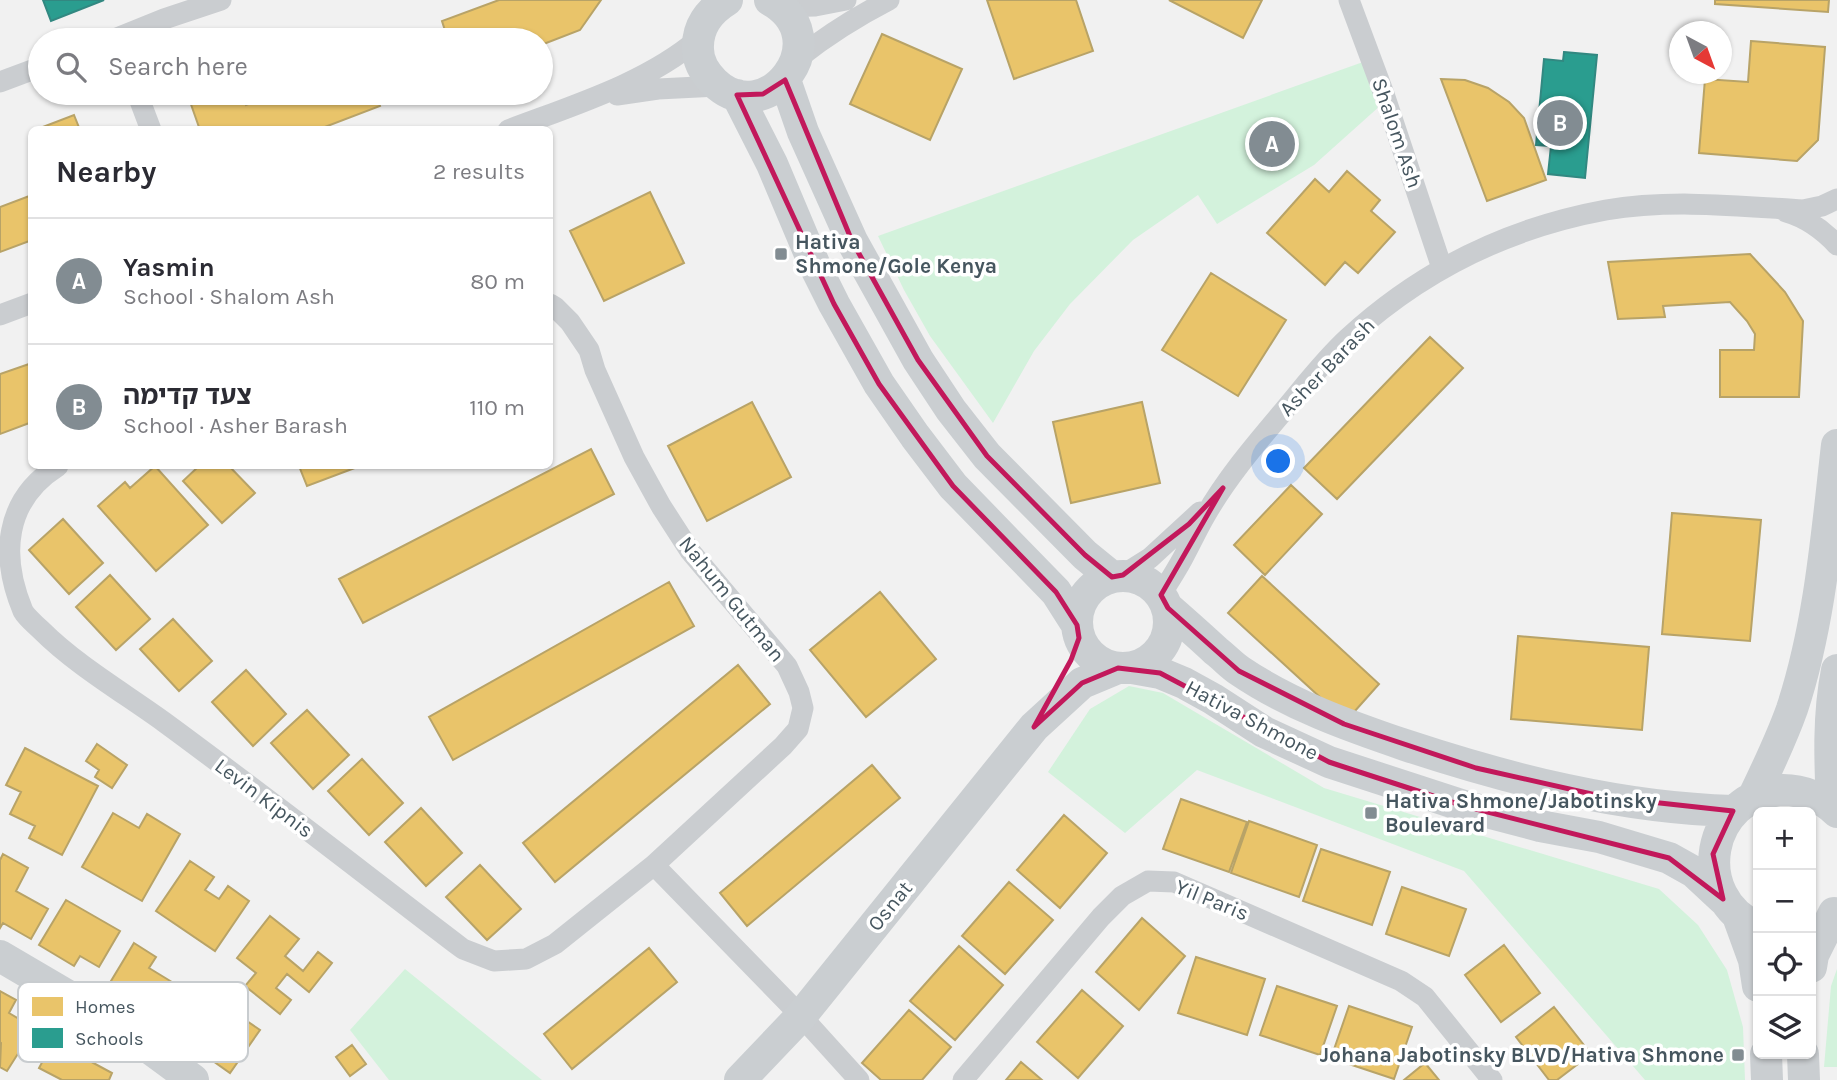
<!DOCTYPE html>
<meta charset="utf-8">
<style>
body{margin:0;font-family:Karla,"Noto Sans Hebrew",sans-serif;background:#f2f2f3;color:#2b2b33}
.controls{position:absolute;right:21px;bottom:21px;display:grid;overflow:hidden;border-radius:10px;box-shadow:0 2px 5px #0004}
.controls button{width:63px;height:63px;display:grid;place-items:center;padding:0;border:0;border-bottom:2px solid #e1e1e2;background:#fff;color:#2b2b33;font:35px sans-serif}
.compass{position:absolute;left:1669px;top:21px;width:63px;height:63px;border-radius:50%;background:#fff;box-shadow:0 2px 5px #0004;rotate:139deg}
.you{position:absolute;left:1279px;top:462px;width:24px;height:24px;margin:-18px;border:5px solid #fff;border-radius:50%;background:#1a73e8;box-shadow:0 0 0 10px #1a73e833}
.badge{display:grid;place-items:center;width:46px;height:46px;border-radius:50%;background:#828c92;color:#fff;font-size:23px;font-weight:700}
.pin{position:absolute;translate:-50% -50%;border:4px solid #fff;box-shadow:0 2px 7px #0006}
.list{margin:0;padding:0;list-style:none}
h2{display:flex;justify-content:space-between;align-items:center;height:91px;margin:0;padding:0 28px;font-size:30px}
h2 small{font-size:23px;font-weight:400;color:#7c7c81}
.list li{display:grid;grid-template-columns:46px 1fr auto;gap:21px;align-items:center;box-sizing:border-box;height:126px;padding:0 28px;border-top:2px solid #e1e1e2}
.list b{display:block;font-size:26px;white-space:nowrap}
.list p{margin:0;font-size:23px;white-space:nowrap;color:#7c7c81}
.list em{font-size:23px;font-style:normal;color:#7c7c81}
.icon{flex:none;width:38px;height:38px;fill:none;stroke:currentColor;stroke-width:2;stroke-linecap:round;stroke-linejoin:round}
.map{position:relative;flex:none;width:1837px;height:1080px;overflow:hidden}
.search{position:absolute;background:#fff;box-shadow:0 2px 5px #0004;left:28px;top:28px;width:525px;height:77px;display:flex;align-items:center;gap:18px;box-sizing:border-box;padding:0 24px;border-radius:38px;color:#7c7c81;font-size:26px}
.panel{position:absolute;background:#fff;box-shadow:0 2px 5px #0004;left:28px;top:126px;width:525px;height:343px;border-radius:10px}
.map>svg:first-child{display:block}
.green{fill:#d3f2dc}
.homes{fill:#e9c46a;stroke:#b8a367;stroke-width:2}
.schools{fill:#2a9d8f;stroke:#328881;stroke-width:2}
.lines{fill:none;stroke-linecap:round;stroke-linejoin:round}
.street{stroke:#cacdd0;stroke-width:21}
.secondary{stroke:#caced1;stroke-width:32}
.marked{fill:none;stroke:#c2185b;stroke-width:5;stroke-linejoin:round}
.poi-dot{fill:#828c92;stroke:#fff;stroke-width:2.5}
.labels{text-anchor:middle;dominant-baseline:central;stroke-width:7;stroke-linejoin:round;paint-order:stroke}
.street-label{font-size:21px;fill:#46565f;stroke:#fff}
.poi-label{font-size:21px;font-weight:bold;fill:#46565f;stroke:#fff;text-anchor:start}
.key{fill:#fff;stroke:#c8cccf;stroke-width:2}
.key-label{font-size:19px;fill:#46565f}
</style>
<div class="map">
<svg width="1837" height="1080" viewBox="0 0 1837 1080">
<rect width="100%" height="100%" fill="#f1f1f1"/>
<!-- green -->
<path class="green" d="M 1363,62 L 1381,105 L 1314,165 L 1217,224 L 1198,195 L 1133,240 L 1070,304 L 1034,351 L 993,423 L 930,336 L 904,290 L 878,236 Z
M 1129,686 L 1163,693 L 1324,788 L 1659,889 L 1698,925 L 1727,970 L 1743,1027 L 1745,1080 L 1645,1080 L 1464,871 L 1197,770 L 1125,833 L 1048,772 L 1090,709 Z
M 405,969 L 542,1080 L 389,1080 L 350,1030 Z
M 1837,969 L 1837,1067 L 1824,1067 L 1831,986 Z"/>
<!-- homes -->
<path class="homes" d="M 499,0 L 601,0 L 580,30 L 541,45 L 541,40 L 448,40 L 442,21 Z
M 987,0 L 1076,0 L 1093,51 L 1014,79 Z
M 1169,0 L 1262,0 L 1243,38 Z
M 1715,0 L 1829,0 L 1828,12 L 1715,4 Z
M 882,34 L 962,69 L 930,140 L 850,104 Z
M 1751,41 L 1825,47 L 1818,140 L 1797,161 L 1699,153 L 1705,79 L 1748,82 Z
M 1441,79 L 1465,80 L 1488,88 L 1509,102 L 1524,118 L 1546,180 L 1487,201 Z
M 187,93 L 242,93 L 246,105 L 278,93 L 375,93 L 380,106 L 317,130 L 200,130 Z
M 74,115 L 80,130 L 35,130 Z
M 1347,171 L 1380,200 L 1371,211 L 1395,232 L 1358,273 L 1345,262 L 1325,285 L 1267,233 L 1315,179 L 1329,192 Z
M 650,192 L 684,263 L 604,301 L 570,231 Z
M 32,195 L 32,240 L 0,252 L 0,207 Z
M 1750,254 L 1785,292 L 1803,321 L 1799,397 L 1720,397 L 1720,350 L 1754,350 L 1755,334 L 1747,321 L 1730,302 L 1663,306 L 1665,317 L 1618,319 L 1608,262 Z
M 1211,273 L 1286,320 L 1238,396 L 1162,350 Z
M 1430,337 L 1463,368 L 1337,499 L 1304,468 Z
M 32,363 L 32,422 L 0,434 L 0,374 Z
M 752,402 L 791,477 L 707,521 L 668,446 Z
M 1142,402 L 1160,483 L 1071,503 L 1053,422 Z
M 591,449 L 614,494 L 363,623 L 339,579 Z
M 155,466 L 208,525 L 156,571 L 98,506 L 125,482 L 130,488 Z
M 199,466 L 229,466 L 255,493 L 222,523 L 183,481 Z
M 299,466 L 360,466 L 307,486 Z
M 1291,485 L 1322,514 L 1265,575 L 1234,545 Z
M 1672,513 L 1761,520 L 1750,641 L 1662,634 Z
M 63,519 L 103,563 L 69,594 L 29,550 Z
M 110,575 L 150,619 L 116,650 L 76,607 Z
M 1262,576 L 1379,684 L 1346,721 L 1228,613 Z
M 669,582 L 694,626 L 453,760 L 429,717 Z
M 880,592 L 936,659 L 866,717 L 810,650 Z
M 173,619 L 212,661 L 179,691 L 140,649 Z
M 1518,636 L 1649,647 L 1642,730 L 1511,719 Z
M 738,665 L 770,704 L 555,882 L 523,843 Z
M 246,670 L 286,714 L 253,746 L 212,702 Z
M 307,710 L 349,755 L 313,789 L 271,743 Z
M 97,744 L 127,765 L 112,788 L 95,777 L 99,770 L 86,761 Z
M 25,748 L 98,786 L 62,855 L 29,838 L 35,826 L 10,814 L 21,792 L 6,785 Z
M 362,759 L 403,803 L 369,835 L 328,791 Z
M 872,765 L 900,798 L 747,926 L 720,893 Z
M 1181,799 L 1247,822 L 1229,872 L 1163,849 Z
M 421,808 L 462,853 L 426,886 L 385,842 Z
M 113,813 L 139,828 L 147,814 L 180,834 L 142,901 L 82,867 Z
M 1064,815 L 1107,853 L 1060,908 L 1017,870 Z
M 1249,821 L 1317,845 L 1299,897 L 1231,873 Z
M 1321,849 L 1390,872 L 1372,925 L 1303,901 Z
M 3,854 L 28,868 L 16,891 L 48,909 L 31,939 L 3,923 L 0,928 L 0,860 Z
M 190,861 L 214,877 L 205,890 L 219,899 L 228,886 L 249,901 L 215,951 L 156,911 Z
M 480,865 L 521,909 L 487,940 L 446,897 Z
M 1009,882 L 1053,920 L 1005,974 L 962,936 Z
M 1402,887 L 1466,909 L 1449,956 L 1386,934 Z
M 66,900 L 120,931 L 99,967 L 80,956 L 74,966 L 39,945 Z
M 270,916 L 299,939 L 285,956 L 303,971 L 318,952 L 332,963 L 309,992 L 287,974 L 276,988 L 291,1000 L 280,1014 L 245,986 L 256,973 L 237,958 Z
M 1142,918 L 1185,956 L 1139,1010 L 1096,972 Z
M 134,943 L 156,957 L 149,968 L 185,990 L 166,1022 L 108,986 Z
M 1504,945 L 1540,993 L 1501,1022 L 1465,975 Z
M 959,946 L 1003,985 L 955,1040 L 910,1001 Z
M 649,948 L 677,982 L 572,1069 L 544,1034 Z
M 1196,957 L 1265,979 L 1247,1035 L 1178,1013 Z
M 1277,986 L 1337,1006 L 1320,1055 L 1260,1035 Z
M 204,988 L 229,1006 L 217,1022 L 231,1032 L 241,1017 L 260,1030 L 230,1073 L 172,1032 Z
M 1082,990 L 1123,1026 L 1078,1078 L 1037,1042 Z
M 0,991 L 16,1000 L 9,1013 L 46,1035 L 32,1059 L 19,1052 L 7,1071 L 0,1067 L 1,1043 L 0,1042 Z
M 1349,1006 L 1412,1027 L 1394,1079 L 1331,1058 Z
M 1554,1007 L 1591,1054 L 1557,1080 L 1549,1080 L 1516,1037 Z
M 909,1010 L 951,1047 L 922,1080 L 881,1080 L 862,1063 Z
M 60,1029 L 93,1047 L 86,1059 L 112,1073 L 109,1080 L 62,1080 L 39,1068 Z
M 352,1045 L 366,1064 L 350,1076 L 336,1057 Z
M 1021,1062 L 1042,1080 L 1006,1080 Z
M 1425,1063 L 1439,1080 L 1404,1080 Z"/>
<!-- schools -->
<path class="schools" d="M 43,0 L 104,0 L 51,21 Z
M 1564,52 L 1597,55 L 1585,178 L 1548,174 L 1551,146 L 1536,145 L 1544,59 L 1563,61 Z"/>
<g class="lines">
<!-- street -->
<path class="street" d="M 1349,0 L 1384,94 L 1442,268
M 780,7 L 815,6 L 846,0
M 112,40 L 164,19 L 221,0
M 797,59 C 826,36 856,17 889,0
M 0,82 L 40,67
M 137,93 L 151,130
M 617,95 L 658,89 L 718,86
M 508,130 C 571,106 647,83 698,39
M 1786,212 C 1807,218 1822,229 1837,245
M 0,315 L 32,303
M 58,466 C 4,500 0,556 23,611 C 27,618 35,624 41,630 C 76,665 124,693 164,722 C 265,796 363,873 463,949 L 494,961 L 526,959 L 555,944 L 654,865 L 783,746 L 798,729 L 803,708 L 799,692 L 787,666 L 690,551 L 661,506 L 634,457 L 595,370 L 589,350 L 570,322 L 555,307 L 550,304
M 1123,575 L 1150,558 L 1200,512
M 1161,595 C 1169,581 1178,568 1185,554 C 1192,541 1198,528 1205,516 C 1226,479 1254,446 1281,414 C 1303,388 1323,361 1348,338 C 1422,270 1508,228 1606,210 C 1670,199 1738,206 1803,210 L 1822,206 L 1837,199
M 654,865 L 801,1016 L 859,1080
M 963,1080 L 1101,917 L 1122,896 L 1148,881 L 1174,882 L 1401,981 L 1425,997 L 1492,1080"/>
<!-- secondary -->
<path class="secondary" d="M 727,0 C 709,11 697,27 698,49 C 698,62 705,73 714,82 C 766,133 840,39 770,0
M 785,80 L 803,132 L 852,241 L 918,360 L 951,410 L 987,456 L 1085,555 L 1112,577
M 737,95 L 772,164 L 815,266 L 834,304 L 879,384 L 915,436 L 953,486 L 1056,592 L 1077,625
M1077 622a46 46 0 1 1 92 0a46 46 0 1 1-92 0Z
M 1168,608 C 1184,622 1200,636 1216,651 C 1224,657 1231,665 1240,671 C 1290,705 1349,726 1405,745 C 1511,780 1621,808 1733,811
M 1132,668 L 1160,673 L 1184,683 L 1213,699 L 1264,732 L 1329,762 L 1464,806 L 1540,826 L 1599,837 L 1669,858 L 1694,872 L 1723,899
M 1753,798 C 1767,769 1781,740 1792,709 C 1820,624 1827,533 1837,445
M 1832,807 C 1830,761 1828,716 1837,670
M 1738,916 L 1754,960 L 1758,986
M 1758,928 C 1688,897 1706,794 1783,790 C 1803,790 1823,798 1837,812
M 0,956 L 121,1027 L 193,1080
M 1811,967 L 1813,955 L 1834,913
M 1766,1054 L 1767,1080
M 1803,1054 L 1804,1080
M 740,1080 L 801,1016 L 1034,727 L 1082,683 L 1118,668"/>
</g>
<!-- marked area -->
<path class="marked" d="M 785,80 L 852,241 L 918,360 L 987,456 L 1085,555 L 1112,577 L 1123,575 L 1189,524 L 1223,488 L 1161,595 L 1168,608 L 1239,671 L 1344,724 L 1476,768 L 1605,797 L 1733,811 L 1713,854 L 1723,899 L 1669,858 L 1464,806 L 1329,762 L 1160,673 L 1118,668 L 1082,683 L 1034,727 L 1071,660 L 1079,638 L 1077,625 L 1056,592 L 953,486 L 879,384 L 834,304 L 737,95 L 763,94 Z"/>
<!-- markers -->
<g class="poi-dot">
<rect x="774" y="247" width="14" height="14" rx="3.5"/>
<rect x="1364" y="806" width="14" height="14" rx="3.5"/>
<rect x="1731" y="1048" width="14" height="14" rx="3.5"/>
</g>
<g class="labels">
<!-- street labels -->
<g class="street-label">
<text transform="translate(1397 133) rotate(71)">Shalom Ash</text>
<text transform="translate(1327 367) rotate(-46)">Asher Barash</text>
<text transform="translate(732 599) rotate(51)">Nahum Gutman</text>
<text transform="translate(1252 720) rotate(28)">Hativa Shmone</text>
<text transform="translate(264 798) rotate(37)">Levin Kipnis</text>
<text transform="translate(1212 900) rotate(22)">Yil Paris</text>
<text transform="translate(890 906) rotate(-51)">Osnat</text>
</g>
<!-- poi labels -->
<g class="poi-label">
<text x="795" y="242">Hativa<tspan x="795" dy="24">Shmone/Gole Kenya</tspan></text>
<text x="1385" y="801">Hativa Shmone/Jabotinsky<tspan x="1385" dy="24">Boulevard</tspan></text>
<text x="1724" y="1055" text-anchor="end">Johana Jabotinsky BLVD/Hativa Shmone</text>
</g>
</g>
<!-- legend -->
<rect x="18" y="982" width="230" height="80" rx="10" class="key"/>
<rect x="32" y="997" width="31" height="19" fill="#e9c46a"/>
<rect x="32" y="1028" width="31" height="20" fill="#2a9d8f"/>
<g class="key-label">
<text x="75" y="1013">Homes</text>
<text x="75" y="1045">Schools</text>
</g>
</svg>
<div class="controls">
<button>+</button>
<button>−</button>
<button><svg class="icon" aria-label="locate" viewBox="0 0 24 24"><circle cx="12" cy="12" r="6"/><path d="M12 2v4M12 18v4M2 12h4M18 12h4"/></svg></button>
<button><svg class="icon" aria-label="layers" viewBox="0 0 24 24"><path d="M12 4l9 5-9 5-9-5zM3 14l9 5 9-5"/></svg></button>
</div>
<svg class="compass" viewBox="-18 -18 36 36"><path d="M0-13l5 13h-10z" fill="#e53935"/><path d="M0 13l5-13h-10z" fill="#7c7c81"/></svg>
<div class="you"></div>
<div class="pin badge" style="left:1272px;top:144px">A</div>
<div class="pin badge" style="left:1560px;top:123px">B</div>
<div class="search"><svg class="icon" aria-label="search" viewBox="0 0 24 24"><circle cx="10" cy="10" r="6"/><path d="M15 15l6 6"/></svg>Search here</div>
<section class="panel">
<h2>Nearby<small>2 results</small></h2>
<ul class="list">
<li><span class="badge">A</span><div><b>Yasmin</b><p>School · Shalom Ash</p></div><em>80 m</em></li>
<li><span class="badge">B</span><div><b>צעד קדימה</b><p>School · Asher Barash</p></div><em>110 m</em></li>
</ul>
</section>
</div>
